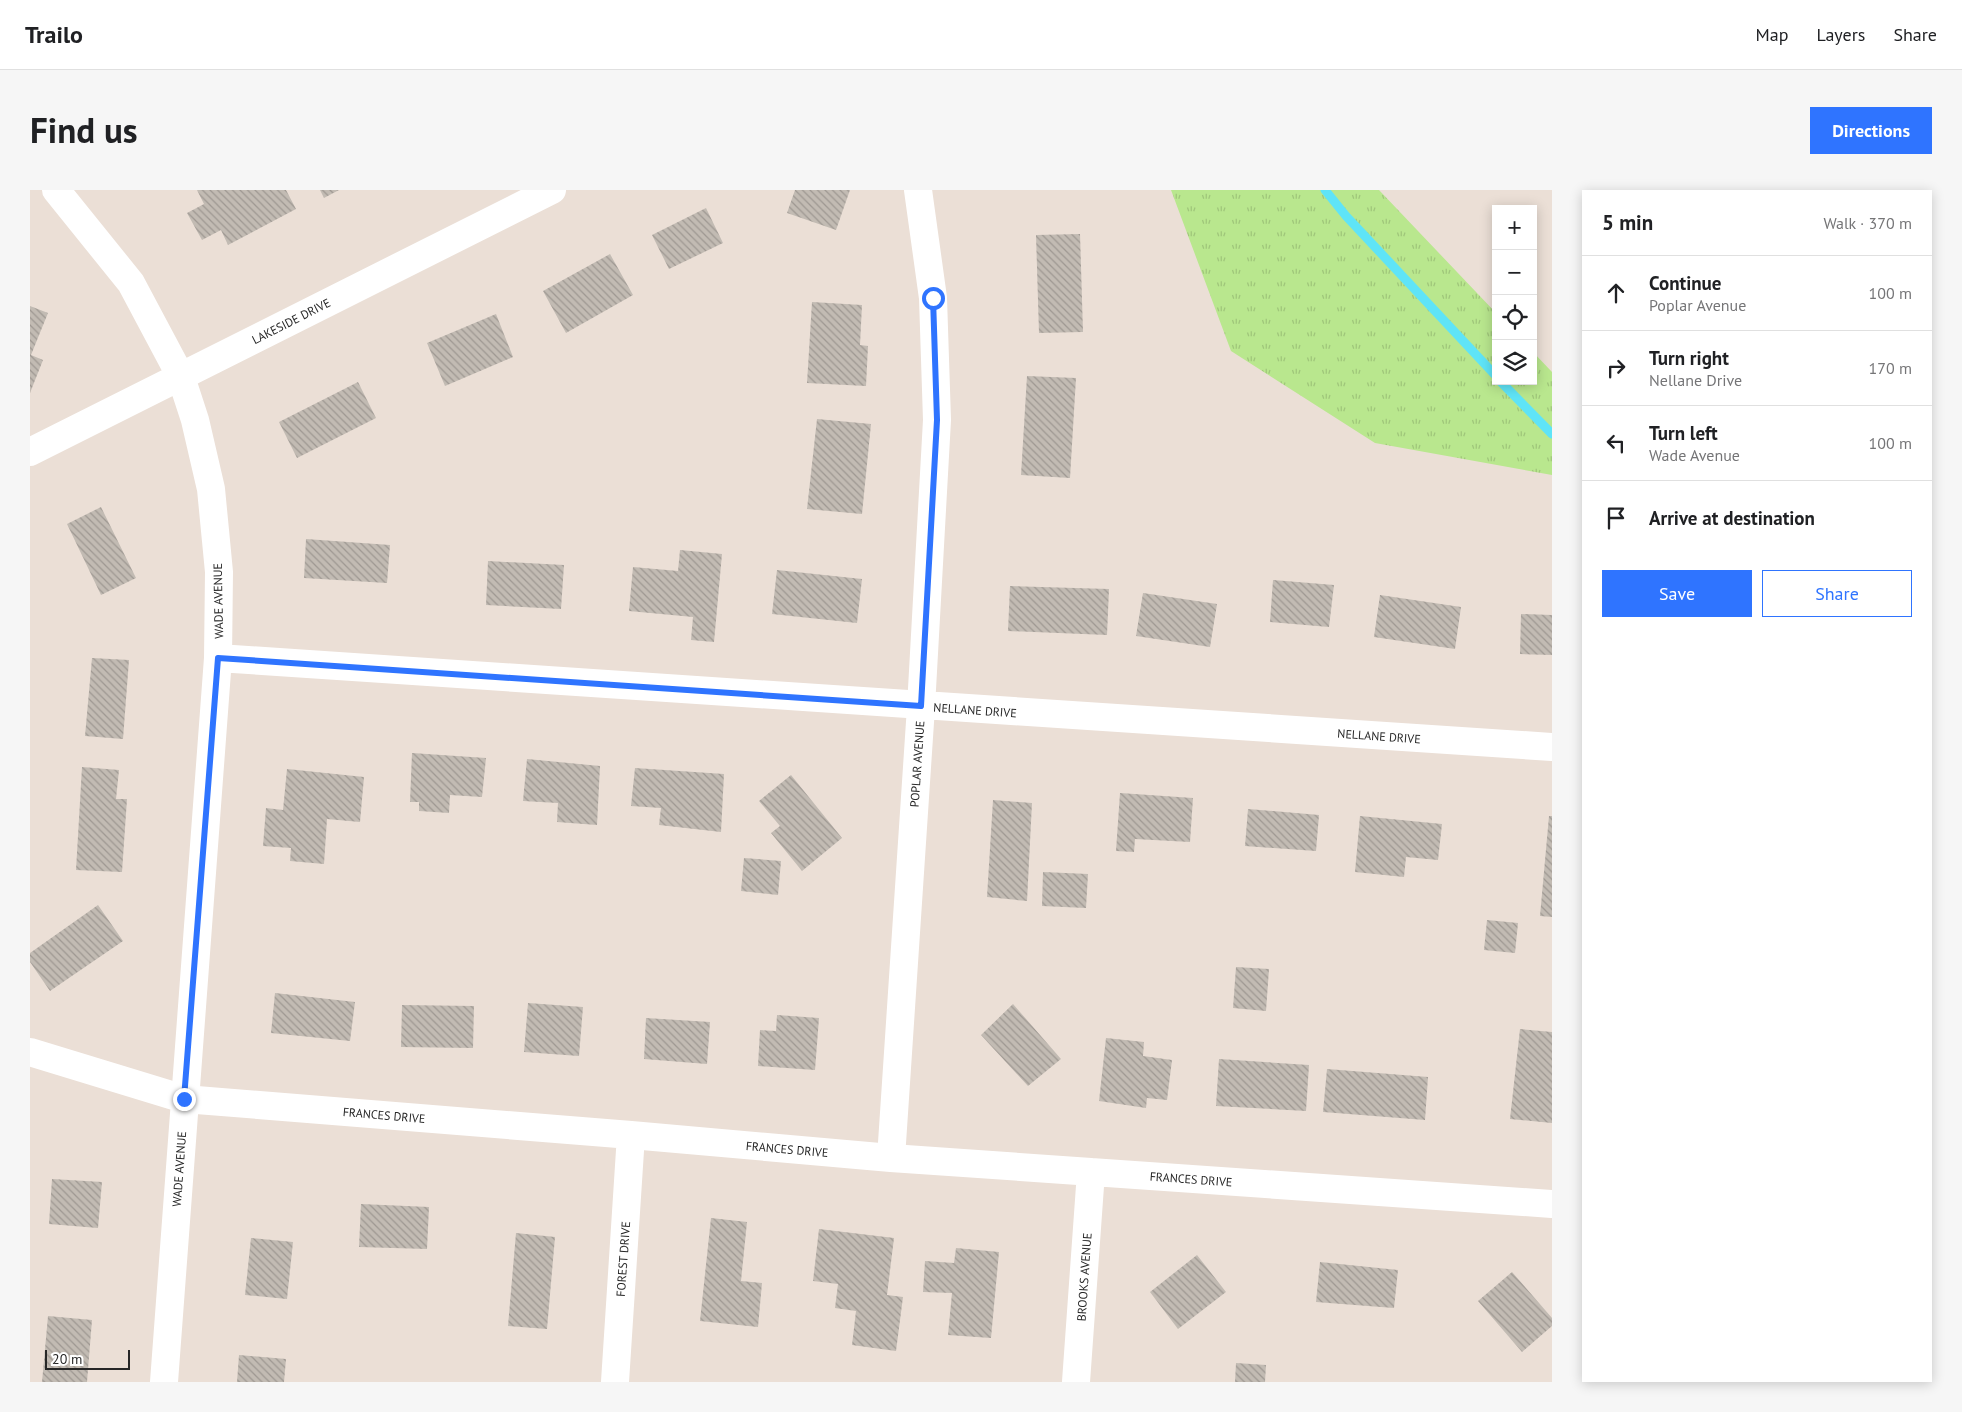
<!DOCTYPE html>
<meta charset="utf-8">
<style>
body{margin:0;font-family:"PT Sans",sans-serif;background:#f6f6f6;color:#202124}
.controls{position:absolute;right:15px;top:15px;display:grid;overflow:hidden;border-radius:0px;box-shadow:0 2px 12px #0003}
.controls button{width:45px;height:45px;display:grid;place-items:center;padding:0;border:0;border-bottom:1px solid #e0e0e0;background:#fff;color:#202124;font:25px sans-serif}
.scale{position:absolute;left:15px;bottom:12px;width:85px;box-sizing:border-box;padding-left:5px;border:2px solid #272727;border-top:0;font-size:14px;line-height:18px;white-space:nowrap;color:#272727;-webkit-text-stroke:4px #fff;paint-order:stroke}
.stop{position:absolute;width:15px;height:15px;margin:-11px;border:4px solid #2f74ff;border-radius:50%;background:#fff}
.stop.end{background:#2f74ff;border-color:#fff;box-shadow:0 1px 5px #0008}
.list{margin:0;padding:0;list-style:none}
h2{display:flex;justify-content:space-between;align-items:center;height:65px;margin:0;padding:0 20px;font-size:21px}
h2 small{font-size:16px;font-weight:400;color:#757577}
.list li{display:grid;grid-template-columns:32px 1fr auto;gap:15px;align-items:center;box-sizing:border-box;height:75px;padding:0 20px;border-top:1px solid #e0e0e0}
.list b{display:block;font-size:19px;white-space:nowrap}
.list p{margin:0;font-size:16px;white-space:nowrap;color:#757577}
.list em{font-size:16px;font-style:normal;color:#757577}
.actions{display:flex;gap:10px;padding:15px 20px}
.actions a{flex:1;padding:11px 0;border:1px solid #2f74ff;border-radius:0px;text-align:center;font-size:18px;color:#2f74ff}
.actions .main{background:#2f74ff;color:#fff}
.icon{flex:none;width:28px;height:28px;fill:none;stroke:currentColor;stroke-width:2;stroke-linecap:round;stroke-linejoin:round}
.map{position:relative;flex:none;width:1522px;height:1192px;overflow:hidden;border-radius:0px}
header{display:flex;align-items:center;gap:30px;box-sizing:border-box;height:70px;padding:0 25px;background:#fff;border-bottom:1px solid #e0e0e0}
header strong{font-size:24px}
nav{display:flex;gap:28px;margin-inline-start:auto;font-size:18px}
.intro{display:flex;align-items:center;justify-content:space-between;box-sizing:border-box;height:120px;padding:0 30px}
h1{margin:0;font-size:35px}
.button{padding:12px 22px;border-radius:0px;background:#2f74ff;color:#fff;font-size:18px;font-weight:700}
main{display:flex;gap:30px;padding:0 30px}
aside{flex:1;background:#fff;border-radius:0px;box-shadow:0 2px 12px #0003}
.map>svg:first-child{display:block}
.grass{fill:url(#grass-tufts)}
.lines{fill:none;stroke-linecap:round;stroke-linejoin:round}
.stream{stroke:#5fe4f7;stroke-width:9}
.building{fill:url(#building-back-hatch)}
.minor{stroke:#fff;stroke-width:28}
.route{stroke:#2f74ff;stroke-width:6}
.labels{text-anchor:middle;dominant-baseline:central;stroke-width:4;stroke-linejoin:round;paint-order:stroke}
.street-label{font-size:12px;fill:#272727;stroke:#fff}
</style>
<header>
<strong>Trailo</strong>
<nav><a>Map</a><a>Layers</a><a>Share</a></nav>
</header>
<div class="intro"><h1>Find us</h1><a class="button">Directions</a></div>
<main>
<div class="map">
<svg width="1522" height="1192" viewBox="0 0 1522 1192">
<defs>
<pattern id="grass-tufts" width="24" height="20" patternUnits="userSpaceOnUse" patternTransform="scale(1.25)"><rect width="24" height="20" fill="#b9e78e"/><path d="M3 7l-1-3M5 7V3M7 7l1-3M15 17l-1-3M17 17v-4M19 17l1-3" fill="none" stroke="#9fc67a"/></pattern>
<pattern id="building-back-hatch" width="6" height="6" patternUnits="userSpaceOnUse" patternTransform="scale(1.25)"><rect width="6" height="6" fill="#c2bbb3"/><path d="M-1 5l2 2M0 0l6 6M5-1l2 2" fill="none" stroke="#9e9892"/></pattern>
</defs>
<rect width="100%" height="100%" fill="#ebdfd6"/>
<!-- grass -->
<path class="grass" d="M 1141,0 L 1349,0 L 1466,123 L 1466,191 L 1503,191 L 1503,162 L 1522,182 L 1522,285 L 1345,253 L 1201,161 Z"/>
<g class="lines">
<!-- stream -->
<path class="stream" d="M 1295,0 L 1316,26 L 1466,186
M 1470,191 L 1522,244"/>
</g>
<!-- building -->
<path class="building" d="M 167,0 L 256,0 L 266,19 L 198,55 L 191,40 L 172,50 L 157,23 L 174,14 Z
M 290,0 L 309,0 L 294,8 Z
M 765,0 L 820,0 L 806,40 L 757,23 Z
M 676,18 L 693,53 L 639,79 L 622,45 Z
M 1050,44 L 1053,142 L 1009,143 L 1006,45 Z
M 580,64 L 603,105 L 536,143 L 513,101 Z
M 782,112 L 832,115 L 830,155 L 838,156 L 836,196 L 777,193 Z
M 0,116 L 18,123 L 1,165 L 13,170 L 0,203 Z
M 466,124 L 483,167 L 415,196 L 397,153 Z
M 997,186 L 1046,188 L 1040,288 L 991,285 Z
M 328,192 L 346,228 L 267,268 L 249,232 Z
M 787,229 L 841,234 L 832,324 L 777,319 Z
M 71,317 L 106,388 L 71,405 L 37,334 Z
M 276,349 L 360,355 L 357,393 L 274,388 Z
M 650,360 L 692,364 L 684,452 L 661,450 L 663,427 L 599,421 L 603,377 L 648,381 Z
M 458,371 L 534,375 L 531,419 L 456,415 Z
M 747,380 L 832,389 L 827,433 L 742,424 Z
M 1243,390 L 1304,395 L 1299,437 L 1240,432 Z
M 980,396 L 1079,399 L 1077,445 L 978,441 Z
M 1113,403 L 1187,414 L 1180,457 L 1106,446 Z
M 1350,405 L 1431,417 L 1425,459 L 1344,447 Z
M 1491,424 L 1522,425 L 1522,465 L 1490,464 Z
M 62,468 L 99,470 L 93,549 L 55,546 Z
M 382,563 L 456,568 L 452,607 L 420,605 L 419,623 L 389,621 L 389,612 L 380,612 Z
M 497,569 L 570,576 L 567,635 L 527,632 L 528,613 L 493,611 Z
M 52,577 L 89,580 L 86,609 L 97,609 L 92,682 L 46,680 Z
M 605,578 L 694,584 L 691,642 L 629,635 L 631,618 L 601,616 Z
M 257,579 L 334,587 L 330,632 L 297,629 L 294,674 L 260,671 L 261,658 L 233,656 L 236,618 L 253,620 Z
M 761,585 L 812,648 L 772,681 L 741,643 L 750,636 L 729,611 Z
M 1090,603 L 1163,608 L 1160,652 L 1105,649 L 1104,662 L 1086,661 Z
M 963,610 L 1002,613 L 997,711 L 957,707 Z
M 1218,619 L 1289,625 L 1286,661 L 1215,656 Z
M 1330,626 L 1412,634 L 1408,670 L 1376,667 L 1374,687 L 1325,682 Z
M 1519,626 L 1522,626 L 1522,727 L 1510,726 Z
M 714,668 L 751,671 L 748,705 L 711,701 Z
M 1013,682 L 1058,684 L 1056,718 L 1012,716 Z
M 68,715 L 93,751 L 20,801 L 0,772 L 0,763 Z
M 1457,730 L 1488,733 L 1485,763 L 1454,760 Z
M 1206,777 L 1239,779 L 1236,821 L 1203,818 Z
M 245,803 L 325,812 L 320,851 L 241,843 Z
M 498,813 L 553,817 L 549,866 L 494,862 Z
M 983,814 L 1031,869 L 998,896 L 951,845 Z
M 372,815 L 444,816 L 443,858 L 371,857 Z
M 747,825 L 789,828 L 785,880 L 728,876 L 730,840 L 746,841 Z
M 616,828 L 680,832 L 677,874 L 614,869 Z
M 1490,839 L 1522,842 L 1522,933 L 1480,929 Z
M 1076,848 L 1114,852 L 1113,866 L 1142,870 L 1137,910 L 1117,908 L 1116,918 L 1069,911 Z
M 1189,869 L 1279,875 L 1276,921 L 1186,916 Z
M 1297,879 L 1398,887 L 1395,930 L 1293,922 Z
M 22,989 L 72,992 L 68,1038 L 19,1034 Z
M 331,1014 L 399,1017 L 397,1059 L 329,1057 Z
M 681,1028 L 717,1032 L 711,1091 L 732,1093 L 728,1137 L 670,1131 Z
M 789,1039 L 864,1048 L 857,1105 L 873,1107 L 866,1161 L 822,1155 L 826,1121 L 805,1118 L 808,1094 L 783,1091 Z
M 486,1043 L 525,1047 L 517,1139 L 478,1136 Z
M 221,1048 L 263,1052 L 257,1109 L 215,1105 Z
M 926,1058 L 969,1062 L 961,1148 L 918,1145 L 922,1103 L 893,1102 L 895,1071 L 924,1073 Z
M 1167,1065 L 1196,1102 L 1148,1139 L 1120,1102 Z
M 1290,1072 L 1368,1080 L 1364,1118 L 1286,1112 Z
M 1482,1082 L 1522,1128 L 1522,1136 L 1492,1162 L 1448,1111 Z
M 18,1126 L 62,1130 L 57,1192 L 12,1192 Z
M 209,1165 L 256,1169 L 254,1192 L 207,1192 Z
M 1206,1173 L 1236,1175 L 1235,1192 L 1205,1192 Z"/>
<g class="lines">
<!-- minor -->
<path class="minor" d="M 26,0 L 101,93 L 151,187 L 165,230 L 181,299 L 189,382 L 188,468 L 134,1192
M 0,262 L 522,0
M 188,468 L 1522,557
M 0,862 L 154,909 L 601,945 L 861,968 L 1522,1014
M 861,968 L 891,517 L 907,230 L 903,108 L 888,0
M 585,1192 L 601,945
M 1046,1192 L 1061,982"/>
</g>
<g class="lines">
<!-- route -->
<path class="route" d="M 154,909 L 188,468 L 891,516 L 907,230 L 903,108"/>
</g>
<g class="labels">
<!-- street labels -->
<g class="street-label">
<text transform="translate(261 131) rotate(-27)">LAKESIDE DRIVE</text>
<text transform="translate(188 411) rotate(-91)">WADE AVENUE</text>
<text transform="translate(945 520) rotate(4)">NELLANE DRIVE</text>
<text transform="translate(1349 546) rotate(4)">NELLANE DRIVE</text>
<text transform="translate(887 574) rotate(-86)">POPLAR AVENUE</text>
<text transform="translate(354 925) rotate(5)">FRANCES DRIVE</text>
<text transform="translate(757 959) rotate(5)">FRANCES DRIVE</text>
<text transform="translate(149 979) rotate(-86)">WADE AVENUE</text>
<text transform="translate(1161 989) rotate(4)">FRANCES DRIVE</text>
<text transform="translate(593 1069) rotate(-86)">FOREST DRIVE</text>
<text transform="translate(1054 1087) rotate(-86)">BROOKS AVENUE</text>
</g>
</g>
</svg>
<div class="controls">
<button>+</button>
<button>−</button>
<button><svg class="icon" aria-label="locate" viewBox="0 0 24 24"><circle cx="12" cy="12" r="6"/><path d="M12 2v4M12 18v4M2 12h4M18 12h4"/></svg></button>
<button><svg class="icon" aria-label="layers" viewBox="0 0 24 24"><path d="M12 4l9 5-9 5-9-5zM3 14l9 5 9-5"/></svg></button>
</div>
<div class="scale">20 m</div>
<div class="stop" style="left:903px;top:108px"></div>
<div class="stop end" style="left:154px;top:909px"></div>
</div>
<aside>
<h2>5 min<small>Walk · 370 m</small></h2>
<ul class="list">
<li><svg class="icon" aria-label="ahead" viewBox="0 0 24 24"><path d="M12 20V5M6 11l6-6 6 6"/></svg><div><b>Continue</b><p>Poplar Avenue</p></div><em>100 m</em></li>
<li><svg class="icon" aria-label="right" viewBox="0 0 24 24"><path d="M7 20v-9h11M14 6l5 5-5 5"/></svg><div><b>Turn right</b><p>Nellane Drive</p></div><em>170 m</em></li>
<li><svg class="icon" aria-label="left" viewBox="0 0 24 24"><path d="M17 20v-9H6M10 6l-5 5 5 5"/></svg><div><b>Turn left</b><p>Wade Avenue</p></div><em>100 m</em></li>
<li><svg class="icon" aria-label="arrive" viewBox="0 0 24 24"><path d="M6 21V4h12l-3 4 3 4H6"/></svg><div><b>Arrive at destination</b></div></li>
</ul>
<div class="actions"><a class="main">Save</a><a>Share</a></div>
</aside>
</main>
